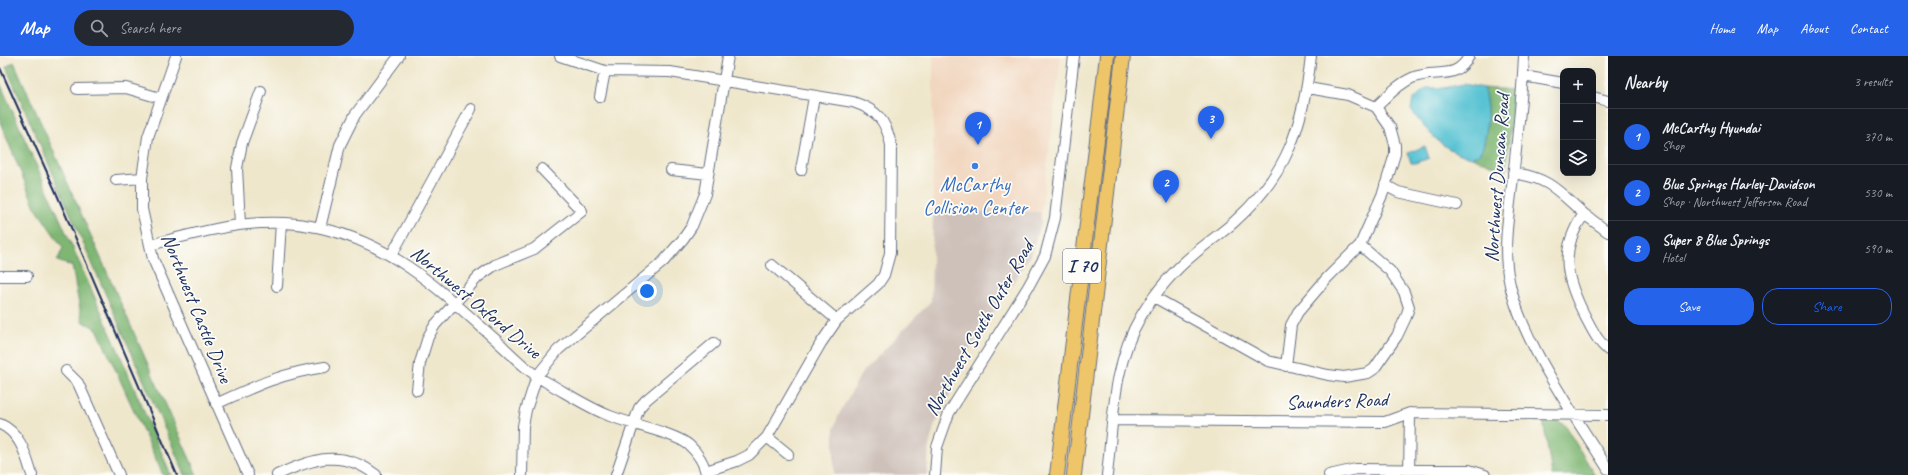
<!DOCTYPE html>
<meta charset="utf-8">
<style>
body{margin:0;font-family:Caveat,sans-serif;background:#242831;color:#f1f3f6}
.controls{position:absolute;right:12px;top:12px;display:grid;overflow:hidden;border-radius:8px;box-shadow:0 4px 16px #0002}
.controls button{width:36px;height:36px;display:grid;place-items:center;padding:0;border:0;border-bottom:1px solid #363941;background:#171b24;color:#f1f3f6;font:20px sans-serif}
.you{position:absolute;left:647px;top:235px;width:14px;height:14px;margin:-10px;border:3px solid #fff;border-radius:50%;background:#1a73e8;box-shadow:0 0 0 6px #1a73e833}
.badge{display:grid;place-items:center;width:26px;height:26px;border-radius:50%;background:#2563eb;color:#fff;font-size:13px;font-weight:700}
.pin{position:absolute;translate:-50% -33px;filter:drop-shadow(0 1px 2px #0008)}
.pin::after{content:'';position:absolute;top:21px;width:14px;height:12px;background:inherit;clip-path:polygon(0 0,100% 0,50% 100%)}
.list{margin:0;padding:0;list-style:none}
h2{display:flex;justify-content:space-between;align-items:center;height:52px;margin:0;padding:0 16px;font-size:17px}
h2 small{font-size:13px;font-weight:400;color:#9ea1a6}
.list li{display:grid;grid-template-columns:26px 1fr auto;gap:12px;align-items:center;box-sizing:border-box;height:56px;padding:0 16px;border-top:1px solid #363941}
.list b{display:block;font-size:15px;white-space:nowrap}
.list p{margin:0;font-size:13px;white-space:nowrap;color:#9ea1a6}
.list em{font-size:13px;font-style:normal;color:#9ea1a6}
.actions{display:flex;gap:8px;padding:12px 16px}
.actions a{flex:1;padding:9px 0;border:1px solid #2563eb;border-radius:16px;text-align:center;font-size:14px;color:#2563eb}
.actions .main{background:#2563eb;color:#fff}
.icon{flex:none;width:22px;height:22px;fill:none;stroke:currentColor;stroke-width:2;stroke-linecap:round;stroke-linejoin:round}
.map{position:relative;flex:none;width:1608px;height:419px;overflow:hidden}
header{display:flex;align-items:center;gap:24px;box-sizing:border-box;height:56px;padding:0 20px;background:#2563eb;color:#fff}
header strong{font-size:19px}
nav{display:flex;gap:22px;margin-inline-start:auto;font-size:14px}
.search{width:280px;height:36px;background:#242831;display:flex;align-items:center;gap:10px;box-sizing:border-box;padding:0 14px;border-radius:22px;color:#9ea1a6;font-size:15px}
main{display:flex}
aside{flex:1;background:#171b24}
.map>svg:first-child{display:block}
.built{fill:#f1d5bd}
.industrial{fill:#cec1ba}
.forest{fill:#7eb672;stroke:#4c7268}
.water{fill:#58c3d3;stroke:#3a7998}
.lines{fill:none;stroke-linecap:round;stroke-linejoin:round}
.minor-casing{stroke:#656f84;stroke-width:12}
.highway-casing{stroke:#656f84;stroke-width:16}
.minor{stroke:#fff;stroke-width:10}
.highway{stroke:#eec569;stroke-width:14}
.rail{stroke:#1b2f5e;stroke-width:2}
.shop-dot{fill:#3f7fe0;stroke:#fdfcf7;stroke-width:1.5}
.labels{text-anchor:middle;dominant-baseline:central;stroke-width:3.5;stroke-linejoin:round;paint-order:stroke}
.shield{fill:#fdfcf7;stroke:#5f6c8c;stroke-width:1}
.shield-label{font-size:19px;font-weight:bold;fill:#1b2f5e}
.street-label{font-size:20px;fill:#1b2f5e;stroke:#fdfcf7}
.shop-label{font-size:20px;fill:#366cbe;stroke:#fdfcf7}
</style>
<header>
<strong>Map</strong>
<div class="search"><svg class="icon" aria-label="search" viewBox="0 0 24 24"><circle cx="10" cy="10" r="6"/><path d="M15 15l6 6"/></svg>Search here</div>
<nav><a>Home</a><a>Map</a><a>About</a><a>Contact</a></nav>
</header>
<main>
<div class="map">
<svg width="1608" height="419" viewBox="0 0 1608 419">
<rect width="100%" height="100%" fill="#fdfcf7"/>
<filter id="ink" filterUnits="userSpaceOnUse"><feTurbulence type="fractalNoise" baseFrequency=".025" numOctaves="2"/><feDisplacementMap in="SourceGraphic" scale="8" xChannelSelector="R" yChannelSelector="G"/><feConvolveMatrix kernelMatrix="1 2 1 2 8 2 1 2 1" color-interpolation-filters="sRGB"/></filter>
<filter id="wash" filterUnits="userSpaceOnUse"><feTurbulence type="fractalNoise" baseFrequency=".012" numOctaves="4" result="noise"/><feDisplacementMap in="SourceGraphic" scale="16" xChannelSelector="R" yChannelSelector="G"/><feGaussianBlur stdDeviation="0.9" result="paint"/><feColorMatrix in="noise" values="0 0 0 0 0 0 0 0 0 0 0 0 0 0 0 0 0 1.4 0 .05"/><feComposite in="paint" operator="in"/></filter>
<g filter="url(#wash)">
<rect width="100%" height="100%" fill="#efe7cc"/>
<!-- built -->
<path class="built" d="M 933,0 L 1061,0 L 1041,156 L 933,156 Z"/>
<!-- industrial -->
<path class="industrial" d="M 933,156 L 1041,156 L 1041,169 L 1030,200 L 957,313 L 954,329 L 934,371 L 929,390 L 927,419 L 834,419 L 834,373 L 838,360 L 861,318 L 931,245 Z"/>
<!-- forest -->
<path class="forest" d="M 14,6 L 197,419 L 185,419 L 6,11 Z
M 0,27 L 118,294 L 171,419 L 163,419 L 97,273 L 82,265 L 72,210 L 57,205 L 63,192 L 35,151 L 0,66 Z
M 1483,32 L 1514,34 L 1506,115 L 1472,101 L 1479,98 C 1489,85 1489,47 1483,32 Z
M 1543,364 L 1555,365 L 1564,368 L 1595,419 L 1552,419 Z"/>
<!-- water -->
<path class="water" d="M 1464,28 L 1483,32 C 1489,47 1489,85 1479,98 L 1472,101 C 1443,96 1428,76 1411,54 L 1413,44 L 1426,32 L 1444,32 Z
M 1425,90 L 1429,102 L 1415,107 L 1411,107 L 1408,97 Z"/>
</g>
<g filter="url(#ink)">
<g class="lines">
<!-- minor casing -->
<g class="minor-casing">
<path id="minor" d="M 176,0 L 148,81 L 142,122 L 142,153 L 153,203 L 248,419
M 560,0 L 605,15 L 670,16 L 853,46 C 877,54 886,64 891,89 L 890,197 L 884,219 L 878,228 L 837,264 L 821,287 L 767,381 L 749,399 L 737,405 L 706,415
M 1524,0 C 1522,43 1517,87 1512,130 C 1509,157 1504,184 1507,211 C 1513,275 1574,358 1608,413
M 1523,20 L 1563,27
M 77,33 L 126,32 L 160,42
M 600,41 L 605,15
M 1593,41 L 1608,45
M 1376,51 C 1387,41 1398,28 1412,22 C 1435,12 1456,26 1469,0
M 671,114 L 708,118
M 801,114 L 814,41
M 1513,117 C 1550,122 1558,135 1584,158
M 116,124 L 142,122
M 1385,129 L 1398,136 L 1457,149
M 240,168 L 237,112 L 242,87 L 261,35
M 320,172 L 340,89 L 355,59 L 399,0
M 1608,176 L 1584,158 C 1557,196 1567,226 1587,264 C 1593,275 1598,286 1608,294
M 150,189 C 208,174 260,158 321,172 C 395,189 441,235 496,284 C 512,299 528,316 548,327 C 568,338 589,352 610,360 C 630,368 675,377 689,389 C 697,396 705,408 706,419
M 391,200 L 471,53
M 772,209 L 837,264
M 0,220 L 27,220
M 277,230 L 281,167
M 1154,241 L 1268,305 L 1328,319 L 1344,321 L 1368,317 L 1374,313 L 1397,280 L 1406,261 L 1409,251 L 1404,236 L 1390,215 L 1360,189
M 1286,310 L 1291,269 L 1298,256 L 1327,222 L 1360,189 L 1383,137 L 1395,98 L 1395,89 L 1390,71 L 1376,51 L 1348,39 L 1308,32
M 66,315 L 78,327 L 119,419
M 417,334 L 420,307 L 428,281 L 435,269 L 478,221 L 495,209 L 534,193 L 582,155 L 542,113
M 216,348 C 255,330 282,317 325,311
M 1114,364 L 1385,366 L 1410,357 L 1608,359
M 0,368 C 21,377 26,400 32,419
M 767,381 L 788,398
M 277,419 C 311,403 342,392 376,419
M 522,419 L 523,370 L 526,354 L 537,320 L 558,294 L 663,206 L 683,183 L 692,170 L 705,138 L 728,0
M 616,419 L 639,352 L 646,344 L 714,287
M 935,419 L 937,391 L 949,357 L 1028,231 L 1045,200 L 1055,162 L 1074,0
M 1107,419 C 1113,366 1113,307 1141,260 C 1155,237 1173,215 1194,198 C 1207,187 1222,177 1234,166 C 1288,118 1303,70 1311,0
M 1329,419 L 1356,413 L 1469,414 L 1485,419
M 1409,419 L 1410,357"/>
</g>
<!-- highway casing -->
<g class="highway-casing">
<path id="highway" d="M 1057,419 L 1107,0
M 1074,419 L 1123,0"/>
</g>
<!-- minor -->
<use href="#minor" class="minor"/>
<!-- highway -->
<use href="#highway" class="highway"/>
<!-- rail -->
<path class="rail" d="M 0,12 L 55,134 L 177,419"/>
</g>
</g>
<!-- markers -->
<circle class="shop-dot" cx="975" cy="110" r="4"/>
<g class="labels">
<!-- shield labels -->
<rect class="shield" x="1063" y="193" width="38" height="34" rx="3"/>
<g class="shield-label">
<text x="1082" y="210">I 70</text>
</g>
<!-- street labels -->
<g class="street-label">
<text transform="translate(1497 122) rotate(-86)">Northwest Duncan Road</text>
<text transform="translate(476 246) rotate(40)">Northwest Oxford Drive</text>
<text transform="translate(197 252) rotate(68)">Northwest Castle Drive</text>
<text transform="translate(979 272) rotate(-60)">Northwest South Outer Road</text>
<text transform="translate(1337 345) rotate(-2)">Saunders Road</text>
</g>
<!-- shop labels -->
<g class="shop-label">
<text x="975" y="128">McCarthy<tspan x="975" dy="23">Collision Center</tspan></text>
</g>
</g>
</svg>
<div class="controls">
<button>+</button>
<button>−</button>
<button><svg class="icon" aria-label="layers" viewBox="0 0 24 24"><path d="M12 4l9 5-9 5-9-5zM3 14l9 5 9-5"/></svg></button>
</div>
<div class="you"></div>
<div class="pin badge" style="left:978px;top:89px">1</div>
<div class="pin badge" style="left:1166px;top:147px">2</div>
<div class="pin badge" style="left:1211px;top:83px">3</div>
</div>
<aside>
<h2>Nearby<small>3 results</small></h2>
<ul class="list">
<li><span class="badge">1</span><div><b>McCarthy Hyundai</b><p>Shop</p></div><em>370 m</em></li>
<li><span class="badge">2</span><div><b>Blue Springs Harley-Davidson</b><p>Shop · Northwest Jefferson Road</p></div><em>530 m</em></li>
<li><span class="badge">3</span><div><b>Super 8 Blue Springs</b><p>Hotel</p></div><em>590 m</em></li>
</ul>
<div class="actions"><a class="main">Save</a><a>Share</a></div>
</aside>
</main>
